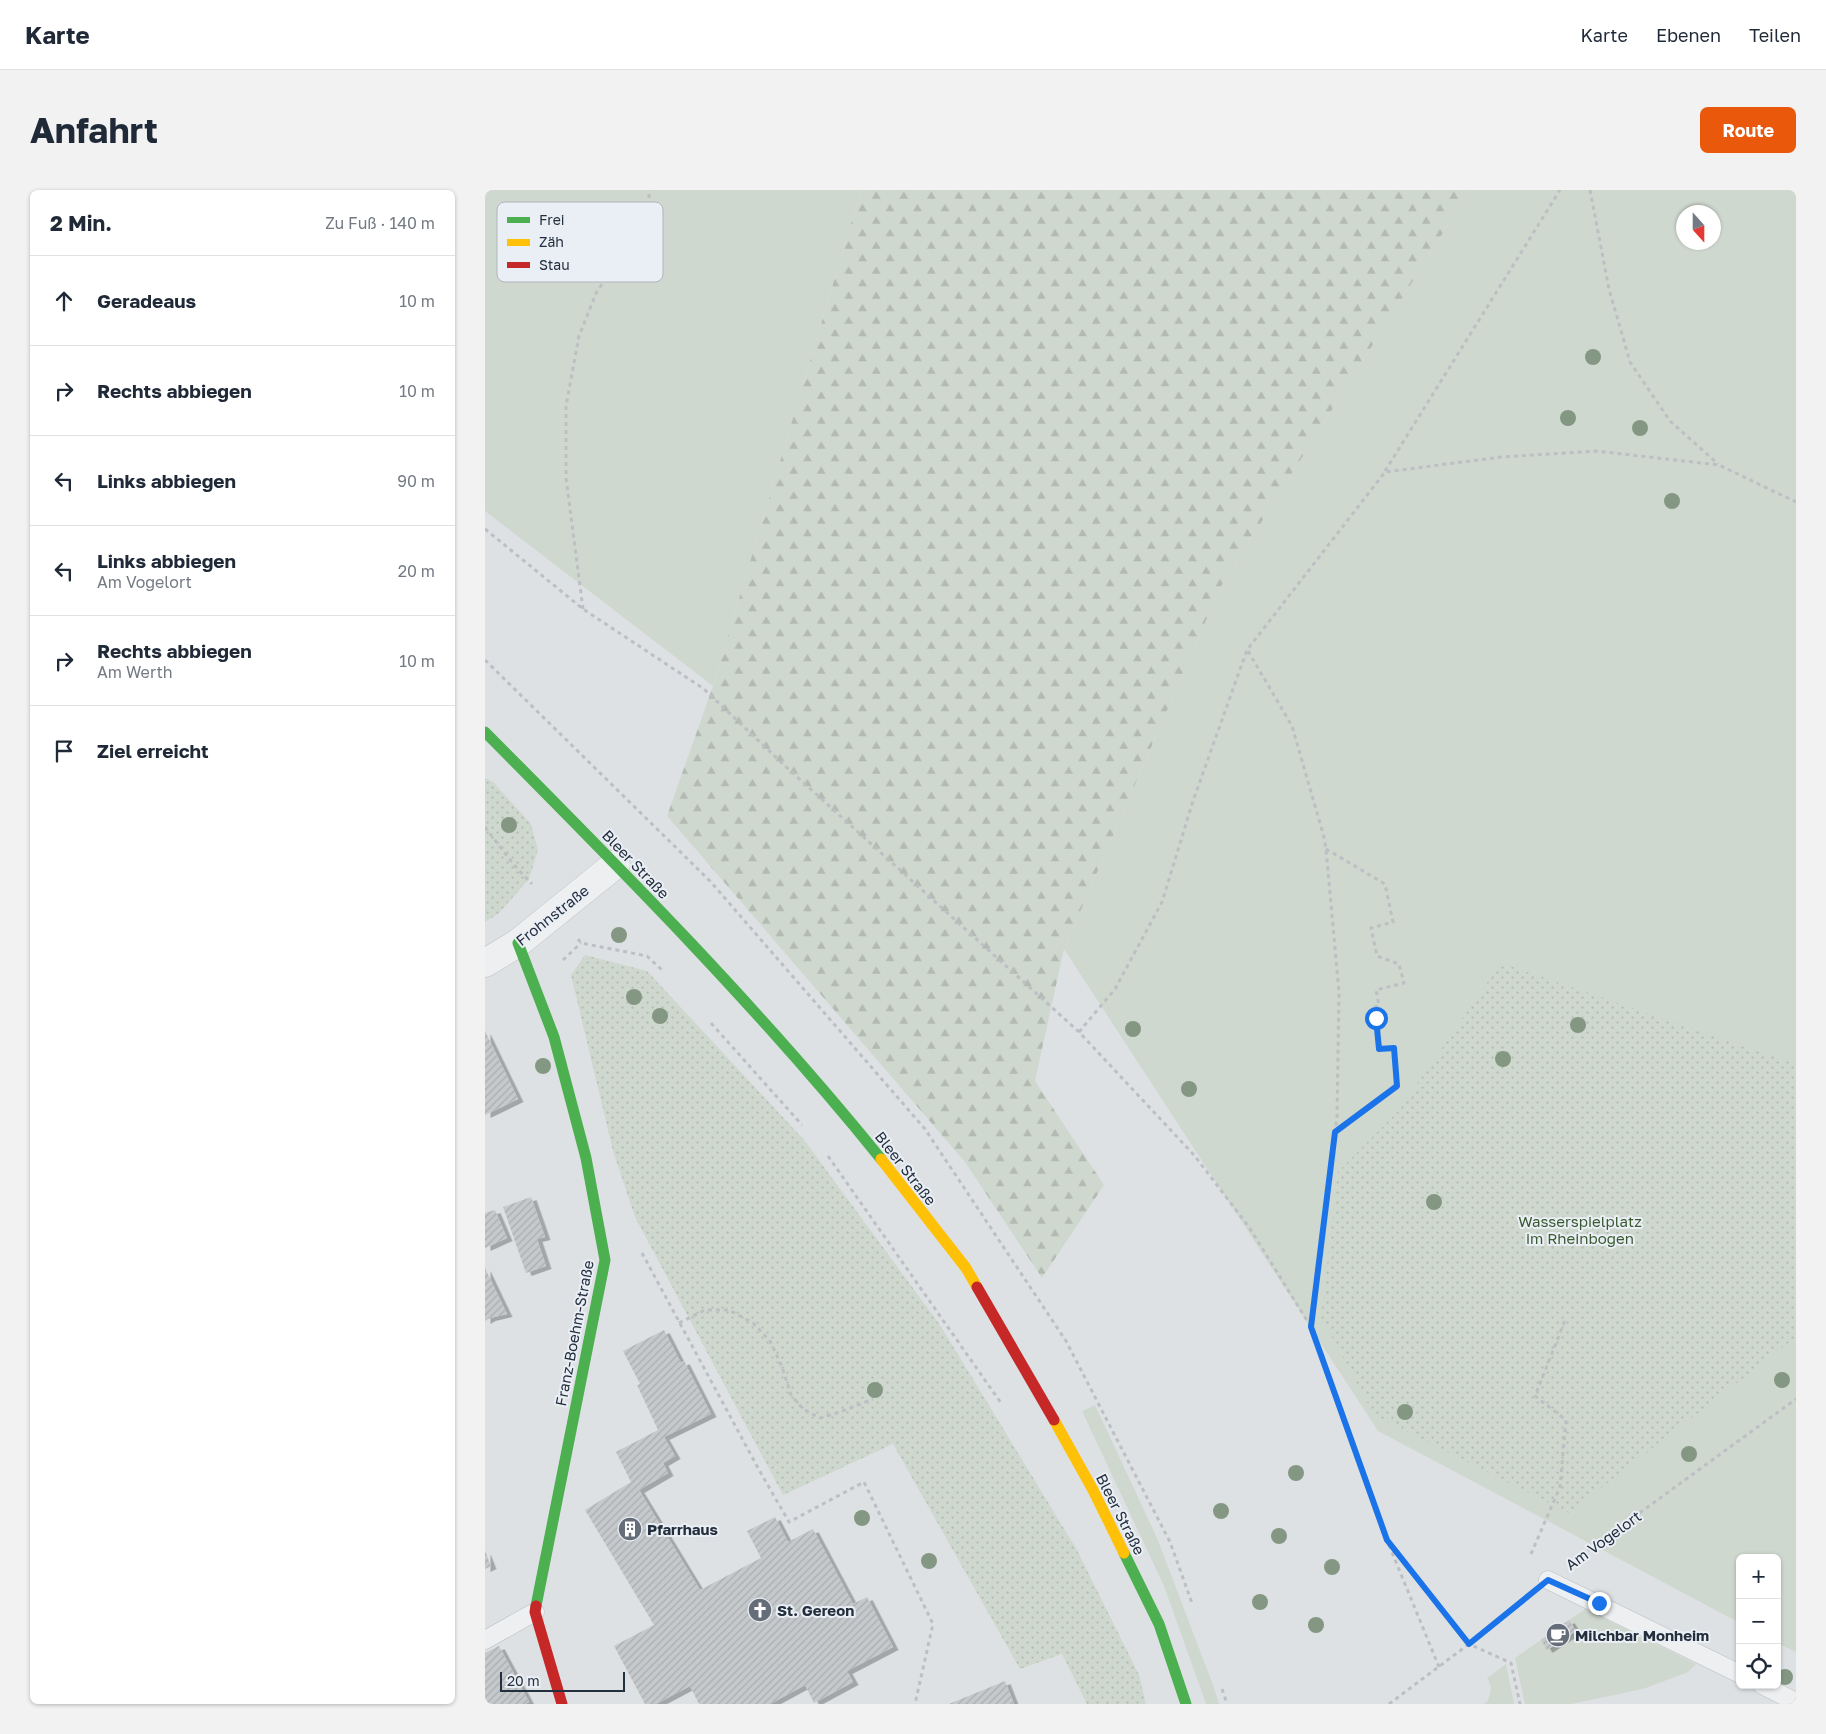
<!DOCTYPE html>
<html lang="de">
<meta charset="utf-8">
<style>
body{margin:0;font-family:"Golos Text",sans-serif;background:#f2f2f3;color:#1f2937}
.controls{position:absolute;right:15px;bottom:15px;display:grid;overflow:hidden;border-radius:8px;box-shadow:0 1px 4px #0004}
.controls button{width:45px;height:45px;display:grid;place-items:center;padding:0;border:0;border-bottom:1px solid #e0e1e3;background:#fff;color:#1f2937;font:25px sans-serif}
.compass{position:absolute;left:1191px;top:15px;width:45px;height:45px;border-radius:50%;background:#fff;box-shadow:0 1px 4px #0004;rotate:159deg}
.scale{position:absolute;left:15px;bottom:12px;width:125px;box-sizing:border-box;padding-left:5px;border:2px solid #242f3e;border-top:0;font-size:14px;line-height:18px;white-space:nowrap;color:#242f3e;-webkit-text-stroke:4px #eaeff5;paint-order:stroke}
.stop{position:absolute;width:15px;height:15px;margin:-11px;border:4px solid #1a73e8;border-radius:50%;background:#fff}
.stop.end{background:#1a73e8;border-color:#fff;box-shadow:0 1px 5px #0008}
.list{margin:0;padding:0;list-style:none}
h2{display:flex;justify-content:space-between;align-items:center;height:65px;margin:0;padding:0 20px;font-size:21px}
h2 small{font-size:16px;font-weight:400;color:#747a83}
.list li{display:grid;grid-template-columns:32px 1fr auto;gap:15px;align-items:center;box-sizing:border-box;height:90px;padding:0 20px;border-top:1px solid #e0e1e3}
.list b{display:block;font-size:19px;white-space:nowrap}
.list p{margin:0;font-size:16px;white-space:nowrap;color:#747a83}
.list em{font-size:16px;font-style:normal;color:#747a83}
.icon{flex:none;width:28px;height:28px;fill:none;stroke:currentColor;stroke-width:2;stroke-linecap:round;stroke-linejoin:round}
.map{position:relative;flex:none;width:1311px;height:1514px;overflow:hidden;border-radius:8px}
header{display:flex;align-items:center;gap:30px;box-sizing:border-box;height:70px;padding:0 25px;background:#fff;border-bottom:1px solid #e0e1e3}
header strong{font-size:24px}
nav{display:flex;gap:28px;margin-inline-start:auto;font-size:18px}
.intro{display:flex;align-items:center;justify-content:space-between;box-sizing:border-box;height:120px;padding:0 30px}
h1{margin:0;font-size:35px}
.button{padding:12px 22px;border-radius:8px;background:#ea580c;color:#fff;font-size:18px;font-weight:700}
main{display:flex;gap:30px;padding:0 30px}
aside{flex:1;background:#fff;border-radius:8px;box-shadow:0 1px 4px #0004}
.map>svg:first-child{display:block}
.grass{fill:#cfd8ce;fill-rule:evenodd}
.forest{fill:url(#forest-firs)}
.park{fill:url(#park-dots)}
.building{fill:url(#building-hatch);filter:url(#shadow)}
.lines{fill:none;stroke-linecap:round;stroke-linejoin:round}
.lane-casing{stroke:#bcbfc2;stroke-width:19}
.street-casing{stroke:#bcbfc2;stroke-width:29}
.path{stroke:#bcbfc3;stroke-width:3;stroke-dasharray:4 4;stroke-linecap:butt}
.lane{stroke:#edeff1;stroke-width:18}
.street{stroke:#edeff1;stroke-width:28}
.fast{stroke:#4caf50;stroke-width:11}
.slow{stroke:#ffc107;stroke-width:11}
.jam{stroke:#c62828;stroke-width:11}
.tree{fill:#849782}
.route{stroke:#1a73e8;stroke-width:6}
.labels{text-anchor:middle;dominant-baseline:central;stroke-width:4;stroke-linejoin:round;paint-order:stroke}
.street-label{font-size:15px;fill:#242f3e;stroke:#eaeff5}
.park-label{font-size:15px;fill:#3a5a31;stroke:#eaeff5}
.poi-label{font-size:15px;font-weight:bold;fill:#242f3e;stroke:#eaeff5;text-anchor:start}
.key{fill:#eaeff5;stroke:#afb5be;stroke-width:1}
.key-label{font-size:14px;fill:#242f3e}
</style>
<header>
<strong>Karte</strong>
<nav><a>Karte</a><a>Ebenen</a><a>Teilen</a></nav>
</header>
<div class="intro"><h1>Anfahrt</h1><a class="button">Route</a></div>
<main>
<aside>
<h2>2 Min.<small>Zu Fuß · 140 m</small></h2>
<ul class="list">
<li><svg class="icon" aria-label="ahead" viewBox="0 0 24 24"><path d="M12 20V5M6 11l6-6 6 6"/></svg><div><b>Geradeaus</b></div><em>10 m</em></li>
<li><svg class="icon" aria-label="right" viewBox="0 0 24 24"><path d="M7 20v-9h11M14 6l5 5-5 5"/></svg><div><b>Rechts abbiegen</b></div><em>10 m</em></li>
<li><svg class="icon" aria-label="left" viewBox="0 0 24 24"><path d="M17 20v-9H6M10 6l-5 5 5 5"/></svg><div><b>Links abbiegen</b></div><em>90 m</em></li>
<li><svg class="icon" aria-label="left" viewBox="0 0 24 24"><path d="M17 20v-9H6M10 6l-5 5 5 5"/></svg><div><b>Links abbiegen</b><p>Am Vogelort</p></div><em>20 m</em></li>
<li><svg class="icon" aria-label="right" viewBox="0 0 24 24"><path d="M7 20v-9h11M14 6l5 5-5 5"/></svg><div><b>Rechts abbiegen</b><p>Am Werth</p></div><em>10 m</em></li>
<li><svg class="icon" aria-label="arrive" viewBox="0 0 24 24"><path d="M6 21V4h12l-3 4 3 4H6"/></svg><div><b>Ziel erreicht</b></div></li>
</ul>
</aside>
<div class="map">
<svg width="1311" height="1514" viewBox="0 0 1311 1514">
<defs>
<pattern id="forest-firs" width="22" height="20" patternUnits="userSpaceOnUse" patternTransform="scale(1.25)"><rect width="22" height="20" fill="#cfd8ce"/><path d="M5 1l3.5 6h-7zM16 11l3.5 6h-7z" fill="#b2bab2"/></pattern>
<pattern id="park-dots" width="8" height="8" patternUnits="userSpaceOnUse" patternTransform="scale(1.25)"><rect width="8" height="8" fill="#cfd8ce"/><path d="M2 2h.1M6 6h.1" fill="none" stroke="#b2bab2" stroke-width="1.8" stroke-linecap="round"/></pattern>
<pattern id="building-hatch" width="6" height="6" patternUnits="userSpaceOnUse" patternTransform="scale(1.25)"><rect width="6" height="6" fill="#c6c9cc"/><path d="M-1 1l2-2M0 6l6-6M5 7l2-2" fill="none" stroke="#aaadb0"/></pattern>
<filter id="shadow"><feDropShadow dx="5.5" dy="3" stdDeviation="0" flood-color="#0004"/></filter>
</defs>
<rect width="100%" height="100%" fill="#dee1e4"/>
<!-- grass -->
<path class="grass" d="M 0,0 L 376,0 L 228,496 L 0,321 Z
M 985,0 L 1311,0 L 1311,1462 L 1292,1453 L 1292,1368 L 1255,1368 L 1255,1433 L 893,1241 L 579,759 L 735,398 ZM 1198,22 L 1228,22 L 1228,52 L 1198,52 Z
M 610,1215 L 672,1348 L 728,1495 L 734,1514 L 721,1514 L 679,1396 L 597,1221 Z
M 1100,1419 L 1211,1474 L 1203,1482 L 1158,1499 L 1086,1514 L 1040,1514 L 1030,1468 Z
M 1021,1474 L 1029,1514 L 998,1514 L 1002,1512 C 1006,1502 1008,1497 1002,1488 Z"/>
<!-- forest -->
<path class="forest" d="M 376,0 L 985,0 L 735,398 L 579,759 L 550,891 L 619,995 L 557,1088 L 480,972 L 182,626 L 228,496 Z"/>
<!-- park -->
<path class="park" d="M 0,588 L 8,592 L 46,634 L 53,660 L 44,689 L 13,724 L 0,732 Z
M 100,765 L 162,781 L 320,951 L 455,1135 L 592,1360 L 654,1485 L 661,1514 L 602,1514 L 577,1464 L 535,1479 L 408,1254 L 298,1305 L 150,1027 L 128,961 L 86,785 Z
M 1016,773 L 1311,874 L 1311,1147 L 1084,1323 L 889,1225 L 836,1127 L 853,982 L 913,921 Z"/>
<!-- building -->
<path class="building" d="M 0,841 L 33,909 L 0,925 Z
M 46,1007 L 60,1047 L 52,1049 L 61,1076 L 41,1083 L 18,1017 Z
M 10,1020 L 22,1048 L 0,1058 L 0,1023 Z
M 0,1078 L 22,1124 L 5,1128 L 0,1131 Z
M 179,1140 L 196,1173 L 199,1171 L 226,1224 L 179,1247 L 190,1266 L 178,1273 L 183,1283 L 154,1300 L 215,1400 L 276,1368 L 262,1341 L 290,1327 L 303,1352 L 328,1339 L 368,1414 L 382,1407 L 408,1457 L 362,1481 L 368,1492 L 329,1513 L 320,1495 L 285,1514 L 214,1514 L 205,1496 L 171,1514 L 160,1514 L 129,1456 L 169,1435 L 100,1320 L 146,1292 L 131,1262 L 173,1240 L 152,1195 L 155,1194 L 138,1161 Z
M 0,1361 L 6,1376 L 0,1379 Z
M 1084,1430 L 1091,1441 L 1062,1460 L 1056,1450 Z
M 14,1456 L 44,1512 L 40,1514 L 0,1514 L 0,1463 Z
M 520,1491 L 529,1514 L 464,1514 Z"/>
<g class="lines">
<!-- lane casing -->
<g class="lane-casing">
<path id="lane" d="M 1063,1390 L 1255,1484
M 0,1450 L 50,1422
M 1277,1495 L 1311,1512"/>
</g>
<!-- street casing -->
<g class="street-casing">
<path id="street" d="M 0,773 L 33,753 L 131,674"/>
</g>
<!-- path -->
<path class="path" d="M 1105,0 L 1124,99 L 1145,172 L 1185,231 L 1233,274
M 900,281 L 1075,0
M 0,339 L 98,419 L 219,499 L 300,576 L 594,842 L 709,965 L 764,1037 L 826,1137 L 902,1350 L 984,1454 L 1026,1473 L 1035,1514
M 98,419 L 81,288 L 81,216 L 94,146 L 112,101 L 141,63 L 160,31 L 165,0
M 763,461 L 807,536 L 839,647 L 841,659 L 854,802 L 852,927 L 826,1136
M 0,470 L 225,691 L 440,939 L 581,1151 L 685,1352 L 707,1413
M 0,637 L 29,675 L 47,694
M 841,659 L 900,694 L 908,732 L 886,738 L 892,766 L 914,774 L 919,793 L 891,800 L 894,816 L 889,817 L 893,859 L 909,858 L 912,896 L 850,942
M 93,749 L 96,753 L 162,766 L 179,782
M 78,770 L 96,753
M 226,833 L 317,935
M 594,842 L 630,799 L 677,712 L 708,611 L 762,460 L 900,282 L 1016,267 L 1111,261 L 1234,275 L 1311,312
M 343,966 L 516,1213
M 157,1063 L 273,1278 L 304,1332 L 379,1292 L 448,1434 L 430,1514
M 194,1133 L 220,1120 L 244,1120 L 268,1133 L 285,1151 L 297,1177 L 306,1205 L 318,1219 L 335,1228 L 355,1222 L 388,1209
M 904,1355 L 954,1477
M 1046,1364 L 1075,1297 L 1081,1230 L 1050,1206 L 1081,1128
M 1090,1370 L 1311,1209
M 737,1499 L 742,1514
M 904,1514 L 984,1454 L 1039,1408"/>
<!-- lane -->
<use href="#lane" class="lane"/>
<!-- street -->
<use href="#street" class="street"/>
<!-- fast -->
<path class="fast" d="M 0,542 C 137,680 274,818 396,969
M 33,753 L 69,847 L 101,968 L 120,1070 L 51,1416
M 639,1363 L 674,1434 L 701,1514"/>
<!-- slow -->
<path class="slow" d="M 396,969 L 481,1078 L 492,1097
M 569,1230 L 608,1300 L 639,1363"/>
<!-- jam -->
<path class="jam" d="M 492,1097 L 569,1230
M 51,1416 L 50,1422 L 77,1514"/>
</g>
<!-- trees -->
<g class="tree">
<circle cx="1108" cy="167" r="8"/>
<circle cx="1083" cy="228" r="8"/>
<circle cx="1155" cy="238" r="8"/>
<circle cx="1187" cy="311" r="8"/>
<circle cx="24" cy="635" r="8"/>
<circle cx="134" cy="745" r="8"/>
<circle cx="149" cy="807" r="8"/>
<circle cx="175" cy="826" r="8"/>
<circle cx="1093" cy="835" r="8"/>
<circle cx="648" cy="839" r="8"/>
<circle cx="1018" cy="869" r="8"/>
<circle cx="58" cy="876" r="8"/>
<circle cx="704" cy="899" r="8"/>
<circle cx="949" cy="1012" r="8"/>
<circle cx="1297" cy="1190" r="8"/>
<circle cx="390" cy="1200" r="8"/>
<circle cx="920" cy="1222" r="8"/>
<circle cx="1204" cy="1264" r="8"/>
<circle cx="811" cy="1283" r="8"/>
<circle cx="736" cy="1321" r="8"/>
<circle cx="377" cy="1328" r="8"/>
<circle cx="794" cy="1346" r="8"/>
<circle cx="444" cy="1371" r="8"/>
<circle cx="847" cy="1377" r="8"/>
<circle cx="775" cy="1412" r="8"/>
<circle cx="831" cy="1435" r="8"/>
<circle cx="1300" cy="1487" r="8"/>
</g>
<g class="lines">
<!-- route -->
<path class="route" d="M 891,828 L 894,859 L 909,858 L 912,896 L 850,942 L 826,1137 L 902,1350 L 984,1454 L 1063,1390 L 1114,1413"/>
</g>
<!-- icons -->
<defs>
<g id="building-disc" transform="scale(1.25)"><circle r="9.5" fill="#656d78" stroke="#eaeff5"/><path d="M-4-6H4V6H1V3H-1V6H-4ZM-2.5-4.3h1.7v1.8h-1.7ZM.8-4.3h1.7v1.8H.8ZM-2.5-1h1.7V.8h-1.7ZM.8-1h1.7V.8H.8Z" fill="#fff"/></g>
<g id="church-disc" transform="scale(1.25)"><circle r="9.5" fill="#656d78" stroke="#eaeff5"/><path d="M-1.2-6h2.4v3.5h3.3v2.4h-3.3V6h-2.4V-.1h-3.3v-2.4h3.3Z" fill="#fff"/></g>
<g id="cafe-disc" transform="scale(1.25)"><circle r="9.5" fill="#656d78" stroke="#eaeff5"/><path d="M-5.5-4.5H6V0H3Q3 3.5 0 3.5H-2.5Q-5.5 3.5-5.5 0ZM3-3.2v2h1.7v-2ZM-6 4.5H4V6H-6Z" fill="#fff"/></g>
</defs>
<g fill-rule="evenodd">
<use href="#building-disc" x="145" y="1339"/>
<use href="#church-disc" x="275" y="1420"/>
<use href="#cafe-disc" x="1073" y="1445"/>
</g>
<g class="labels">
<!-- street labels -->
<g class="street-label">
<text transform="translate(151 674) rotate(46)">Bleer Straße</text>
<text transform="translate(67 725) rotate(-38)">Frohnstraße</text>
<text transform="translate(421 978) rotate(52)">Bleer Straße</text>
<text transform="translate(89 1143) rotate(-79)">Franz-Boehm-Straße</text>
<text transform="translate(636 1324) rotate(63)">Bleer Straße</text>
<text transform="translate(1118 1350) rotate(-36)">Am Vogelort</text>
</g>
<!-- park labels -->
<g class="park-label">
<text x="1095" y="1031">Wasserspielplatz<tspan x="1095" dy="17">im Rheinbogen</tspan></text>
</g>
<!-- poi labels -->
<g class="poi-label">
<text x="162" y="1339">Pfarrhaus</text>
<text x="292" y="1420">St. Gereon</text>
<text x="1090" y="1445">Milchbar Monheim</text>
</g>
</g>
<!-- legend -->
<rect x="12" y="12" width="166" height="80" rx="8" class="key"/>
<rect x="22" y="27" width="23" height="6" fill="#4caf50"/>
<rect x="22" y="49" width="23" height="7" fill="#ffc107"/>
<rect x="22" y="72" width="23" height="6" fill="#c62828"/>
<g class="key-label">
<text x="54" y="35">Frei</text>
<text x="54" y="57">Zäh</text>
<text x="54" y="80">Stau</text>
</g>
</svg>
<div class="controls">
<button>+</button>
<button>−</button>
<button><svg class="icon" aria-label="locate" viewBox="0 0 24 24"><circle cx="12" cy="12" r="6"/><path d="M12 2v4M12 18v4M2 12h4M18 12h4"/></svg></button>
</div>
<svg class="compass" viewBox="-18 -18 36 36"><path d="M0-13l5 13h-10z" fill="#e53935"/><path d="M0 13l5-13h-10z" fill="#747a83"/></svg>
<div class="scale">20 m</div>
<div class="stop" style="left:891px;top:828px"></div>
<div class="stop end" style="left:1114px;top:1413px"></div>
</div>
</main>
